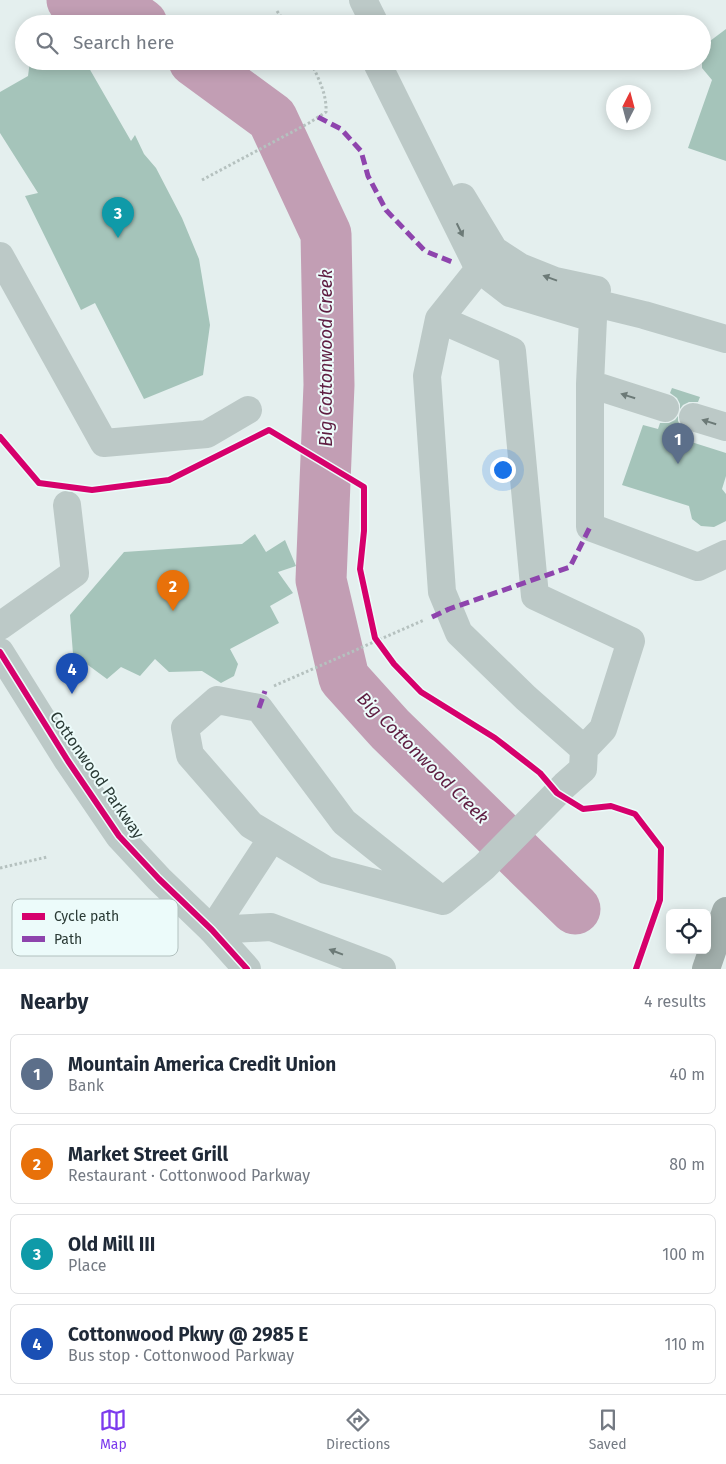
<!DOCTYPE html>
<meta charset="utf-8">
<style>
body{margin:0;font-family:"Fira Sans",sans-serif;background:#f6f6f7;color:#1f2937}
.controls{position:absolute;right:15px;bottom:15px;display:grid;overflow:hidden;border-radius:8px;box-shadow:0 2px 12px #0003}
.controls button{width:45px;height:45px;display:grid;place-items:center;padding:0;border:0;border-bottom:1px solid #e0e1e3;background:#fff;color:#1f2937;font:25px sans-serif}
.compass{position:absolute;left:606px;top:85px;width:45px;height:45px;border-radius:50%;background:#fff;box-shadow:0 2px 12px #0003;rotate:6deg}
.you{position:absolute;left:502px;top:469px;width:18px;height:18px;margin:-12px;border:4px solid #fff;border-radius:50%;background:#1a73e8;box-shadow:0 0 0 8px #1a73e833}
.badge{display:grid;place-items:center;width:32px;height:32px;border-radius:50%;background:#7c3aed;color:#fff;font-size:16px;font-weight:700}
.pin{position:absolute;translate:-50% -41px;filter:drop-shadow(0 1px 2px #0008)}
.pin::after{content:'';position:absolute;top:26px;width:18px;height:15px;background:inherit;clip-path:polygon(0 0,100% 0,50% 100%)}
.list{margin:0;padding:0;list-style:none}
h2{display:flex;justify-content:space-between;align-items:center;height:65px;margin:0;padding:0 20px;font-size:21px}
h2 small{font-size:16px;font-weight:400;color:#747a83}
.list li{display:grid;grid-template-columns:32px 1fr auto;gap:15px;align-items:center;box-sizing:border-box;height:80px;margin:0 10px 10px;padding:0 10px;border:1px solid #e0e1e3;border-radius:8px}
.list b{display:block;font-size:19px;white-space:nowrap}
.list p{margin:0;font-size:16px;white-space:nowrap;color:#747a83}
.list em{font-size:16px;font-style:normal;color:#747a83}
.icon{flex:none;width:28px;height:28px;fill:none;stroke:currentColor;stroke-width:2;stroke-linecap:round;stroke-linejoin:round}
.map{position:relative;flex:none;width:726px;height:969px;overflow:hidden}
.search{position:absolute;background:#fff;box-shadow:0 2px 12px #0003;left:15px;right:15px;top:15px;height:55px;display:flex;align-items:center;gap:12px;box-sizing:border-box;padding:0 18px;border-radius:28px;color:#747a83;font-size:19px}
.sheet{height:425px;background:#fff}
nav{display:flex;justify-content:space-around;align-items:center;box-sizing:border-box;height:70px;border-top:1px solid #e0e1e3;background:#fff;font-size:14px;color:#747a83}
nav a{display:grid;justify-items:center;gap:2px}
nav .on{color:#7c3aed}
.map>svg:first-child{display:block}
.lines{fill:none;stroke-linecap:round;stroke-linejoin:round}
.river{stroke:#c29eb4;stroke-width:51}
.building{fill:#a5c4ba}
.path{stroke:#b5c1bf;stroke-width:3;stroke-dasharray:2.5 2.5;stroke-linecap:butt}
.minor{stroke:#bcc9c7;stroke-width:28}
.major{stroke:#a1aeab;stroke-width:28}
.quiet{stroke:#8e44ad;stroke-width:5;stroke-dasharray:10 5;stroke-linecap:butt}
.cycleway-casing{stroke:#ecfbfa;stroke-width:9}
.cycleway{stroke:#d6006c;stroke-width:6}
.oneway{fill:#6c7a77}
.labels{text-anchor:middle;dominant-baseline:central;stroke-width:4;stroke-linejoin:round;paint-order:stroke}
.street-label{font-size:16px;fill:#2a3a35;stroke:#ecfbfa}
.water-label{font-size:18px;font-style:italic;fill:#5e1d41;stroke:#ecfbfa}
.key{fill:#ecfbfa;stroke:#b2c1bf;stroke-width:1}
.key-label{font-size:14px;fill:#2a3a35}
</style>
<div class="map">
<svg width="726" height="969" viewBox="0 0 726 969">
<rect width="100%" height="100%" fill="#e4efee"/>
<g class="lines">
<!-- river -->
<path class="river" d="M 72,0 L 119,7 L 142,24
M 194,61 L 272,118 L 326,234 L 329,385 L 321,580 L 344,678 L 390,729 L 575,909"/>
</g>
<!-- building -->
<path class="building" d="M 726,29 L 726,161 L 688,148 L 712,80 L 702,68 L 702,47 Z
M 30,61 L 85,61 L 131,141 L 135,135 L 144,154 L 156,168 L 182,218 L 199,259 L 210,325 L 203,375 L 144,399 L 95,303 L 81,310 L 25,196 L 38,193 L 0,133 L 0,92 L 28,76 Z
M 672,388 L 700,397 L 698,402 L 689,402 L 683,405 L 680,409 L 680,404 L 677,398 L 670,393 Z
M 678,416 L 678,421 L 681,427 L 688,432 L 685,440 L 726,453 L 726,476 L 722,489 L 726,494 L 726,521 L 714,527 L 701,526 L 692,519 L 689,506 L 622,485 L 643,425 L 658,429 L 660,423 L 669,423 L 675,420 Z
M 255,534 L 266,552 L 285,540 L 296,566 L 278,572 L 293,593 L 270,606 L 279,623 L 230,649 L 238,664 L 234,676 L 221,683 L 202,671 L 169,672 L 155,659 L 140,676 L 121,667 L 107,679 L 73,654 L 70,615 L 124,552 L 242,544 Z"/>
<g class="lines">
<!-- path -->
<path class="path" d="M 277,11 L 286,24
M 202,180 L 309,123 L 326,112 C 327,94 318,77 310,61
M 274,686 L 424,620
M 0,868 L 47,857"/>
<!-- minor -->
<path class="minor" d="M 363,0 L 375,24
M 376,61 L 479,269 L 510,293 L 593,318 L 590,384 L 590,527 L 698,567 L 726,554
M 462,197 L 494,250 L 520,267 L 555,281 L 597,290
M 0,256 L 104,443 L 207,434 L 248,410
M 595,303 L 644,315 L 726,339
M 439,319 L 512,351 L 535,596 L 631,641 L 603,729 L 584,749 L 526,698 L 459,633 L 442,592 L 427,376 L 439,319 L 479,269
M 590,384 L 665,408
M 693,417 L 726,427
M 0,626 L 75,573 L 67,505
M 0,652 L 68,761 L 119,836 L 159,879 L 212,930 L 247,969
M 443,901 L 326,870 L 251,825 L 190,755 L 185,728 L 217,700 L 259,708 L 344,822 L 443,901 L 484,867 L 565,785 L 583,769 L 584,749
M 212,930 L 271,927 L 382,969
M 212,930 L 272,838"/>
<!-- major -->
<path class="major" d="M 706,969 L 726,911"/>
<!-- quiet -->
<path class="quiet" d="M 318,117 L 341,129 L 361,151 L 368,176 L 386,210 L 425,251 L 452,262
M 432,617 L 449,609 L 570,567 L 590,527
M 259,708 L 265,691"/>
<!-- cycleway casing -->
<g class="cycleway-casing">
<path id="cycleway" d="M 0,437 L 39,483 L 92,490 L 169,480 L 269,430 L 364,487 L 364,531 L 360,569 L 375,638 L 394,664 L 421,692 L 495,738 L 540,773 L 557,793 L 583,809 L 611,806 L 635,814 L 661,848 L 660,900 L 636,969
M 0,652 L 68,761 L 119,836 L 159,879 L 212,930 L 247,969"/>
</g>
<!-- cycleway -->
<use href="#cycleway" class="cycleway"/>
</g>
<!-- one-way arrows -->
<defs><path id="oneway-solid" d="M-6-.8H1V-3.2L6.5 0L1 3.2V.8H-6Z" transform="scale(1.25)"/></defs>
<g class="oneway">
<use href="#oneway-solid" transform="translate(460 230) rotate(64)"/>
<use href="#oneway-solid" transform="translate(550 278) rotate(-160)"/>
<use href="#oneway-solid" transform="translate(628 396) rotate(-163)"/>
<use href="#oneway-solid" transform="translate(709 422) rotate(-163)"/>
<use href="#oneway-solid" transform="translate(336 952) rotate(-159)"/>
</g>
<g class="labels">
<!-- street labels -->
<g class="street-label">
<text transform="translate(97 775) rotate(55)">Cottonwood Parkway</text>
</g>
<!-- water labels -->
<g class="water-label">
<text transform="translate(326 358) rotate(-90)">Big Cottonwood Creek</text>
<text transform="translate(423 758) rotate(45)">Big Cottonwood Creek</text>
</g>
</g>
<!-- legend -->
<rect x="12" y="899" width="166" height="57" rx="8" class="key"/>
<rect x="22" y="913" width="23" height="7" fill="#d6006c"/>
<rect x="22" y="936" width="23" height="6" fill="#8e44ad"/>
<g class="key-label">
<text x="54" y="921">Cycle path</text>
<text x="54" y="944">Path</text>
</g>
</svg>
<div class="controls">
<button><svg class="icon" aria-label="locate" viewBox="0 0 24 24"><circle cx="12" cy="12" r="6"/><path d="M12 2v4M12 18v4M2 12h4M18 12h4"/></svg></button>
</div>
<svg class="compass" viewBox="-18 -18 36 36"><path d="M0-13l5 13h-10z" fill="#e53935"/><path d="M0 13l5-13h-10z" fill="#747a83"/></svg>
<div class="you"></div>
<div class="pin badge" style="left:678px;top:464px;background:#5c6f8a">1</div>
<div class="pin badge" style="left:173px;top:611px;background:#e8710a">2</div>
<div class="pin badge" style="left:118px;top:238px;background:#0f9aa8">3</div>
<div class="pin badge" style="left:72px;top:694px;background:#1a4fb4">4</div>
<div class="search"><svg class="icon" aria-label="search" viewBox="0 0 24 24"><circle cx="10" cy="10" r="6"/><path d="M15 15l6 6"/></svg>Search here</div>
</div>
<section class="sheet">
<h2>Nearby<small>4 results</small></h2>
<ul class="list">
<li><span class="badge" style="background:#5c6f8a">1</span><div><b>Mountain America Credit Union</b><p>Bank</p></div><em>40 m</em></li>
<li><span class="badge" style="background:#e8710a">2</span><div><b>Market Street Grill</b><p>Restaurant · Cottonwood Parkway</p></div><em>80 m</em></li>
<li><span class="badge" style="background:#0f9aa8">3</span><div><b>Old Mill III</b><p>Place</p></div><em>100 m</em></li>
<li><span class="badge" style="background:#1a4fb4">4</span><div><b>Cottonwood Pkwy @ 2985 E</b><p>Bus stop · Cottonwood Parkway</p></div><em>110 m</em></li>
</ul>
</section>
<nav>
<a class="on"><svg class="icon" aria-label="map" viewBox="0 0 24 24"><path d="M3 6l6-2 6 2 6-2v14l-6 2-6-2-6 2zM9 4v14M15 6v14"/></svg>Map</a>
<a><svg class="icon" aria-label="directions" viewBox="0 0 24 24"><path d="M12 3l9 9-9 9-9-9zM9 14v-3h6M13 9l2 2-2 2"/></svg>Directions</a>
<a><svg class="icon" aria-label="saved" viewBox="0 0 24 24"><path d="M7 4h10v16l-5-4-5 4z"/></svg>Saved</a>
</nav>
